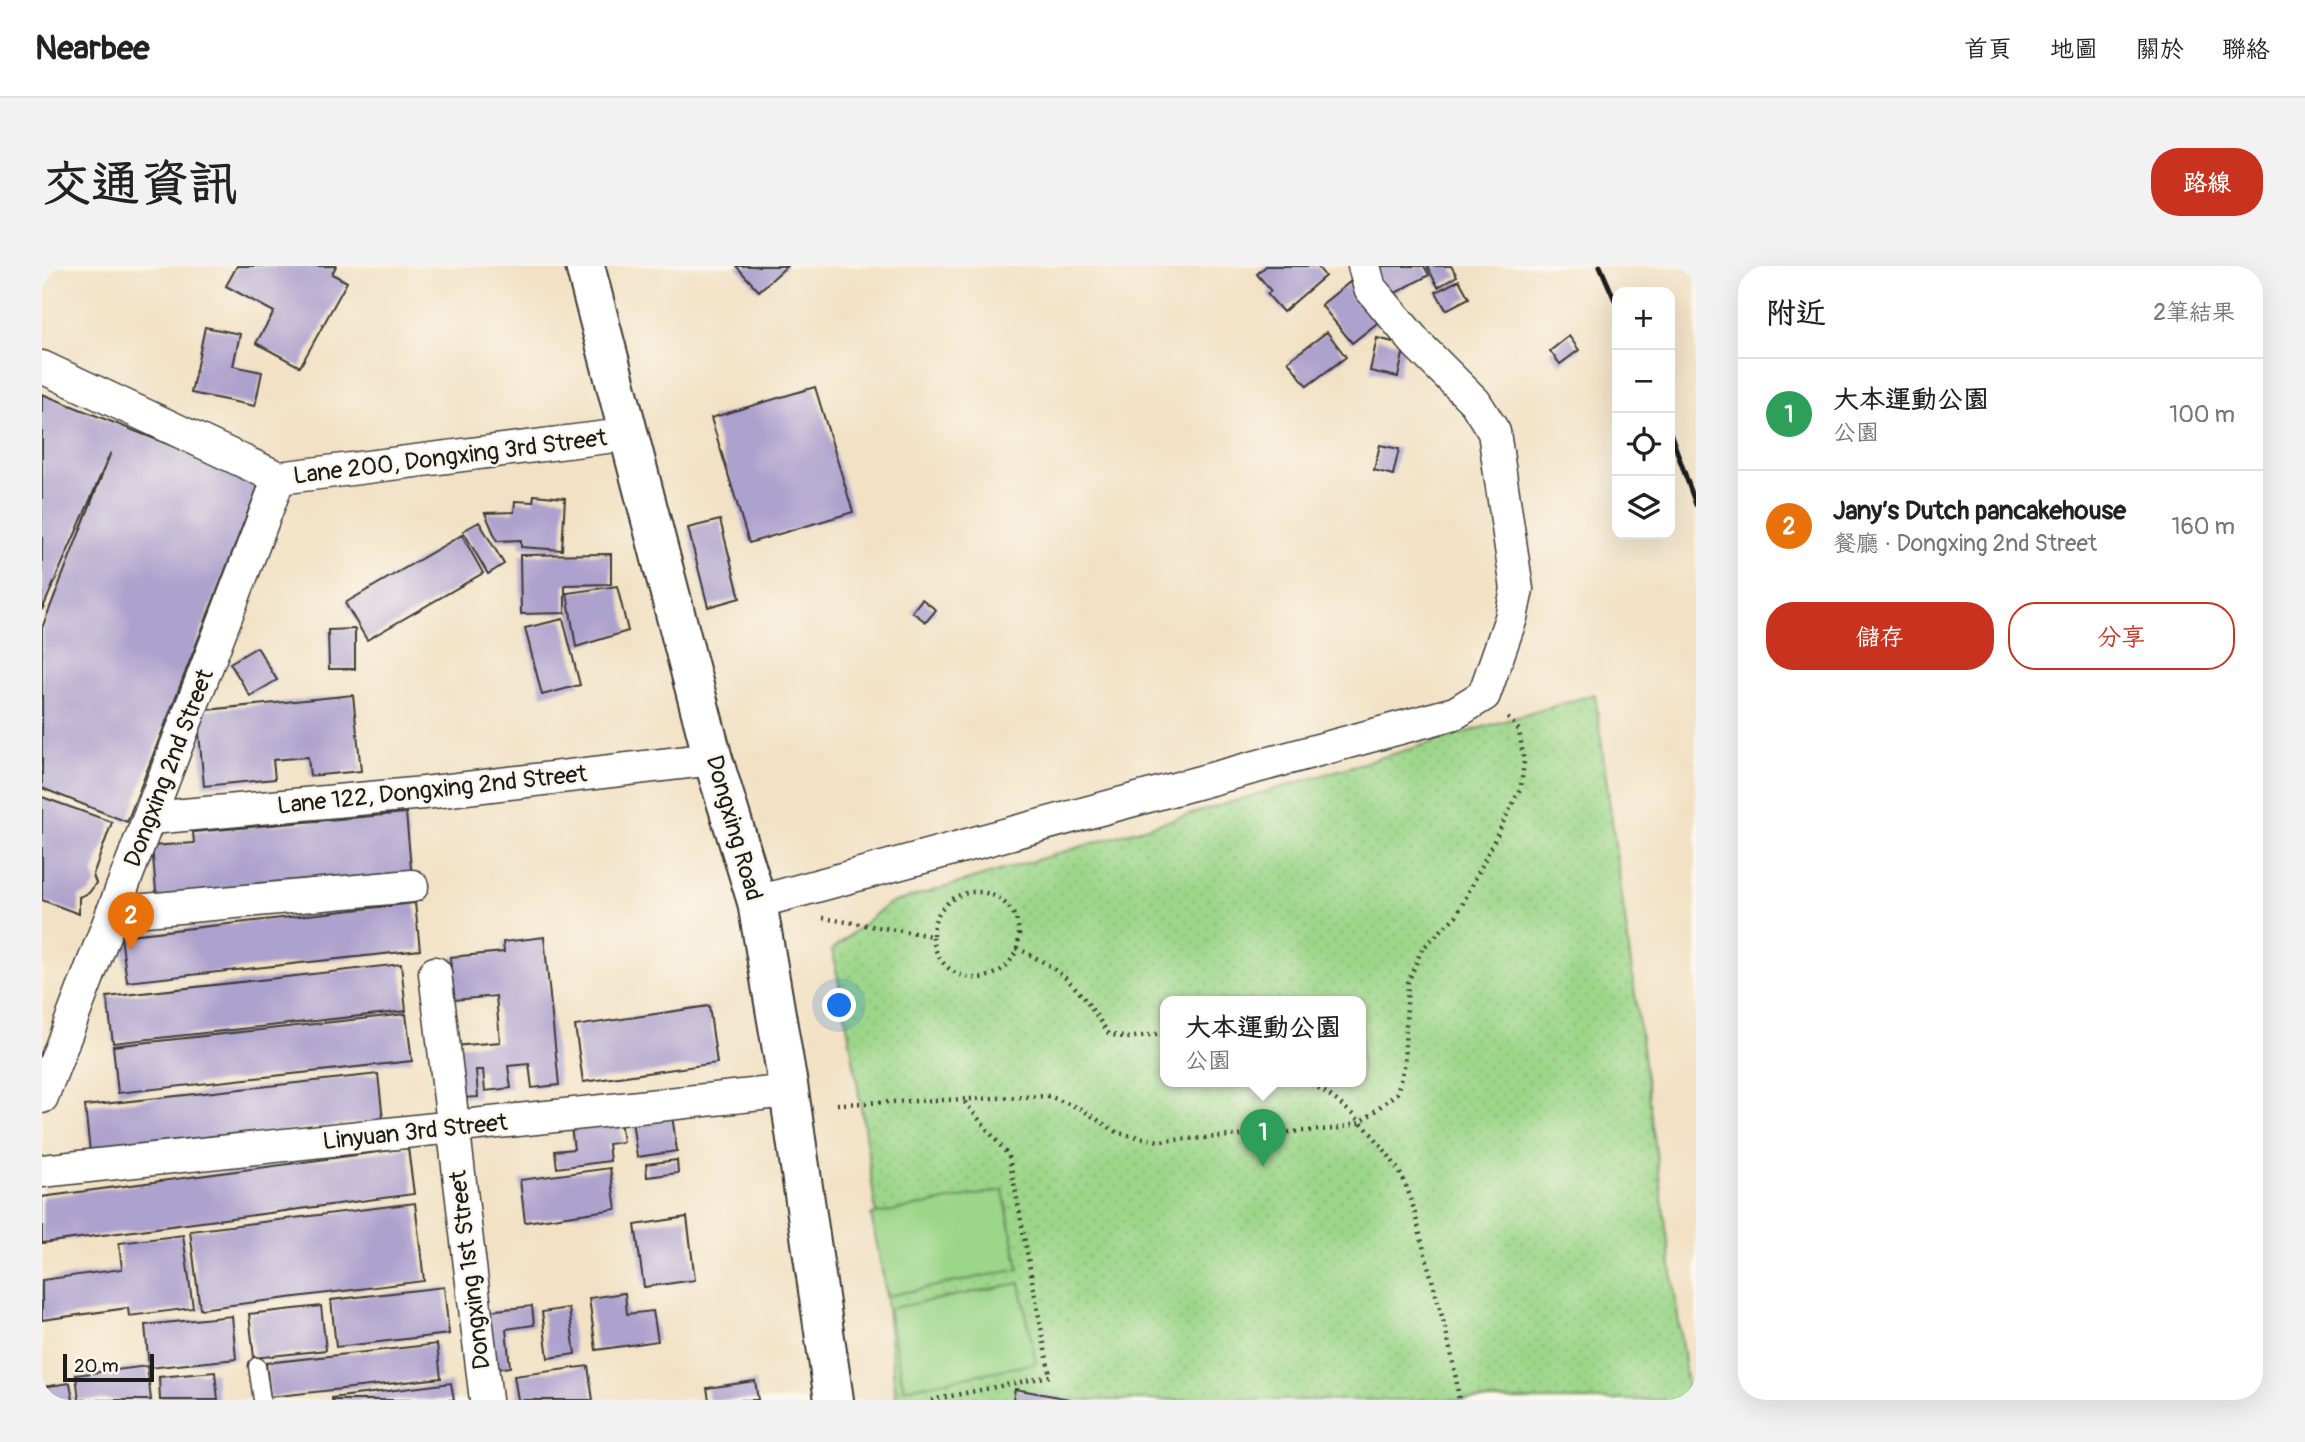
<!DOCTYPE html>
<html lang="zh-TW">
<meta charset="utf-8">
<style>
body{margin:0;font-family:Pangolin,"LXGW WenKai TC",sans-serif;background:#f2f2f2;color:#222}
.controls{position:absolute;right:21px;top:21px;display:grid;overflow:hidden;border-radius:14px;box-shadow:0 7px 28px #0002}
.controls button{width:63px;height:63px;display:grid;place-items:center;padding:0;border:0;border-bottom:2px solid #e0e0e0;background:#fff;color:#222;font:35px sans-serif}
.scale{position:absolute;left:21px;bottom:18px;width:91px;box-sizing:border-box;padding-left:7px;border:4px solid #1c1c1c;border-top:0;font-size:19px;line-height:24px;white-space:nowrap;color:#1c1c1c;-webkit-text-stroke:5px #fbf7ec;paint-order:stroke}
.you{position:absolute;left:798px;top:740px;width:24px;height:24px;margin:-18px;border:5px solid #fff;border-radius:50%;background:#1a73e8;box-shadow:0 0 0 10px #1a73e833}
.badge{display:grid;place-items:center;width:46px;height:46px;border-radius:50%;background:#c8321e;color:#fff;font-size:23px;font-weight:700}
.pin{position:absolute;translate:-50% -58px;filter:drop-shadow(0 2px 4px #0008)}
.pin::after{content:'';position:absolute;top:37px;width:24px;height:21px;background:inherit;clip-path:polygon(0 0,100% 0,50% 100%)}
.popup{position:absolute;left:1118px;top:730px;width:206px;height:91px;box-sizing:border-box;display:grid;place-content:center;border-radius:14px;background:#fff;filter:drop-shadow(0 2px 5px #0005);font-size:23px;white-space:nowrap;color:#767676}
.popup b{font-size:26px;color:#222}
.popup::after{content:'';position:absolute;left:50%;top:100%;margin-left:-14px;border:14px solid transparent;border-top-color:#fff}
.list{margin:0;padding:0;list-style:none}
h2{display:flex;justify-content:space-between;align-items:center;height:91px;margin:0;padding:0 28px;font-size:30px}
h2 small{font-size:23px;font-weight:400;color:#767676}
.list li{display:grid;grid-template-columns:46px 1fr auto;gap:21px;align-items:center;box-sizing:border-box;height:112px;padding:0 28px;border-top:2px solid #e0e0e0}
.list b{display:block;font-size:26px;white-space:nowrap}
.list p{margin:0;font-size:23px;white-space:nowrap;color:#767676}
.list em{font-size:23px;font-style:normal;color:#767676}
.actions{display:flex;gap:14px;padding:21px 28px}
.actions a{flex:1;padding:16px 0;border:2px solid #c8321e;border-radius:28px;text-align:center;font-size:24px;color:#c8321e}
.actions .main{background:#c8321e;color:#fff}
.icon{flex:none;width:38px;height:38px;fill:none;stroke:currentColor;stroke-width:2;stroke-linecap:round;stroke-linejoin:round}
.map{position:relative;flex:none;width:1654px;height:1134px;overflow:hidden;border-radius:28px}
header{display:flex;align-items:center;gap:42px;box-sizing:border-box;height:98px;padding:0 35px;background:#fff;border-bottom:2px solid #e0e0e0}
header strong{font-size:33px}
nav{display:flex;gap:38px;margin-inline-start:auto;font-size:24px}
.intro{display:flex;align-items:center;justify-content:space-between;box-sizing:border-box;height:168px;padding:0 42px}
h1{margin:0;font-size:49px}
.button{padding:18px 32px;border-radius:28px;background:#c8321e;color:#fff;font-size:24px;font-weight:700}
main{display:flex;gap:42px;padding:0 42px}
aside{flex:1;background:#fff;border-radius:28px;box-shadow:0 7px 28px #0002}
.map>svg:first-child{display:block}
.park{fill:url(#park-dots);stroke:#5c7952;stroke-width:2;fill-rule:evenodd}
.pitch{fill:#9cd689;stroke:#5c7952;stroke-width:2}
.building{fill:#ada1cd}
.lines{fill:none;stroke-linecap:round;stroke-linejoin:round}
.service-casing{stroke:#3c3a35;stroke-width:19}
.minor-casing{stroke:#3c3a35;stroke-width:35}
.tertiary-casing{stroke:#3c3a35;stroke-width:42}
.path{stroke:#3c3a35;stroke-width:4.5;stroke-dasharray:2 5;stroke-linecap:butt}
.service{stroke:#fff;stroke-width:16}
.minor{stroke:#fff;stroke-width:32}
.tertiary{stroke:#fff;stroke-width:38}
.rail{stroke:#1c1c1c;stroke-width:5}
.labels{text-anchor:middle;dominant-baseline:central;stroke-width:5;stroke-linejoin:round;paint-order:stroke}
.street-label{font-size:24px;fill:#1c1c1c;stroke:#fbf7ec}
</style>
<header>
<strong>Nearbee</strong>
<nav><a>首頁</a><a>地圖</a><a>關於</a><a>聯絡</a></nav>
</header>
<div class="intro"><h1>交通資訊</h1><a class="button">路線</a></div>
<main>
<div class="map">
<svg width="1654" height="1134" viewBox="0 0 1654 1134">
<defs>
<pattern id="park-dots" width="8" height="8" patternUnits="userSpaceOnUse" patternTransform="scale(1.75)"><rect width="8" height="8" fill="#9cd689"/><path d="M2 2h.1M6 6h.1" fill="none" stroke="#86b776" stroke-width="1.8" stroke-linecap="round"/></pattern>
</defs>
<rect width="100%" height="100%" fill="#fbf7ec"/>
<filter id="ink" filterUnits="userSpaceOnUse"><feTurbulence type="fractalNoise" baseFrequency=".0143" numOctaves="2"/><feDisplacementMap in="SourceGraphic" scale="14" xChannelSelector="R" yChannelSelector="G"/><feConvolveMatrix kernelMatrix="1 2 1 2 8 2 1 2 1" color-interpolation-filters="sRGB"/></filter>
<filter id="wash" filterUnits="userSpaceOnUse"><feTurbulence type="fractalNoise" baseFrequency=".00686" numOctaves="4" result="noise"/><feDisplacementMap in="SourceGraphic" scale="28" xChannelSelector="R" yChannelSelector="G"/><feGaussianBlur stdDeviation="1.57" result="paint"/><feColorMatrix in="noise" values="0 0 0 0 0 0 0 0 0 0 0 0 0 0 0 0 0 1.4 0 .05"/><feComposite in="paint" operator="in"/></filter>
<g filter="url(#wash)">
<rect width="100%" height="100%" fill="#f2e1c4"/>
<!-- park -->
<path class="park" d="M 1553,428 L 1647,1134 L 854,1134 C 840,984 822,831 790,684 L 846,638 ZM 1123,735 L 1319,735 L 1319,815 L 1123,815 Z"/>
<!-- pitch -->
<path class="pitch" d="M 961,924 L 977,1003 L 845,1030 L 829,949 Z
M 978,1017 L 994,1097 L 862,1123 L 846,1043 Z"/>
<g id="blocks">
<!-- building -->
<path class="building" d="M 195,0 L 294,0 L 290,8 L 305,16 L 258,101 L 214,77 L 232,46 L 184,20 Z
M 694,0 L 745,0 L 717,25 Z
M 1224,0 L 1275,0 L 1283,10 L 1241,46 L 1225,28 L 1229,25 L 1215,8 Z
M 1331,0 L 1382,0 L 1387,9 L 1348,30 Z
M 1385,0 L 1409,0 L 1415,10 L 1396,21 Z
M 1417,14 L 1427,32 L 1404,44 L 1394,26 Z
M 1308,16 L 1339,54 L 1310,77 L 1279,39 Z
M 163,61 L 198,68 L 191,100 L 220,106 L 213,140 L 149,127 Z
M 1285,66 L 1304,91 L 1265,120 L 1246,95 Z
M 1527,70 L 1537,84 L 1518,98 L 1508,85 Z
M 1335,72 L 1363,79 L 1356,111 L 1328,105 Z
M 773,121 L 811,246 L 707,277 L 669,152 Z
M 0,128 L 218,215 L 85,556 L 0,522 L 0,362 L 69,186 L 0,344 Z
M 1338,179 L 1357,183 L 1351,209 L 1332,204 Z
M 492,229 L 523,232 L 520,284 L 479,281 L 479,274 L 455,275 L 443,247 L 472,246 L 473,235 L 491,236 Z
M 678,254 L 698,332 L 666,341 L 646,262 Z
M 437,256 L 462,298 L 446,308 L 421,265 Z
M 420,269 L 441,307 L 325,374 L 303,337 Z
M 569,288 L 569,318 L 523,319 L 523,347 L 479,348 L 478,289 Z
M 575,320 L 586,365 L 534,381 L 525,327 Z
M 880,333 L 894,344 L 884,356 L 870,346 Z
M 521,353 L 538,419 L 500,429 L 483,362 Z
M 313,363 L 313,403 L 287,403 L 286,364 Z
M 215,381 L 235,414 L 208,430 L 188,397 Z
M 311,429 L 319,505 L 268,510 L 266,491 L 231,494 L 233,513 L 162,520 L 155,445 Z
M 0,531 L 70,556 L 51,609 L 54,617 L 47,627 L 37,631 L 37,648 L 0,634 Z
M 364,547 L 370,613 L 115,636 L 110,580 L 152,577 L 151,566 Z
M 373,637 L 378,684 L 85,716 L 79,670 Z
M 502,671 L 517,819 L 490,822 L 487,798 L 466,800 L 469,822 L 443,825 L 441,804 L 434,804 L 436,831 L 417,832 L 412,780 L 458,776 L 454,730 L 412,734 L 408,691 L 462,686 L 461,676 Z
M 359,698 L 364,745 L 71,777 L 65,731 Z
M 667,740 L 675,797 L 541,816 L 533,760 Z
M 364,748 L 370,795 L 76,827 L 71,780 Z
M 336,808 L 341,854 L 48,886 L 43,840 Z
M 630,849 L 635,885 L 595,891 L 590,854 Z
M 578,854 L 581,876 L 566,878 L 568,895 L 515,902 L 513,885 L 532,883 L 529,861 Z
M 366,882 L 372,928 L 0,977 L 0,931 Z
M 635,894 L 636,907 L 605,911 L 604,898 Z
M 568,902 L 574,943 L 483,956 L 478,914 Z
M 373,937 L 382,1015 L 158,1043 L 148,965 Z
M 645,951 L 653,1014 L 602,1021 L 593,959 Z
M 141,969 L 151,1042 L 87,1050 L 86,1042 L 0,1054 L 0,1014 L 80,1003 L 77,977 Z
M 402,1021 L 407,1068 L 294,1081 L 289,1034 Z
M 583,1027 L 585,1048 L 611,1045 L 616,1075 L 554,1084 L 547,1032 Z
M 279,1040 L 284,1084 L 212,1092 L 207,1048 Z
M 490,1040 L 492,1059 L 464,1063 L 468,1101 L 453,1103 L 446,1045 Z
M 527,1042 L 533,1088 L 506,1092 L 500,1046 Z
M 190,1050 L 194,1093 L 107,1102 L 103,1059 Z
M 395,1078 L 399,1112 L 228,1131 L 224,1097 Z
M 105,1100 L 109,1134 L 37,1134 L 34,1109 Z
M 546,1100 L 551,1134 L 476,1134 L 472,1110 Z
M 173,1106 L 176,1134 L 118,1134 L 117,1111 Z
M 713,1115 L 716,1134 L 667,1134 L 665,1122 Z
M 28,1117 L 31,1134 L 0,1134 L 0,1121 Z
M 409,1117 L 412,1134 L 290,1134 L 290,1132 Z
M 973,1123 L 1028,1133 L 1028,1134 L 971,1134 Z"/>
</g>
</g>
<g filter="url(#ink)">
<use href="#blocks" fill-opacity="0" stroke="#3c3a35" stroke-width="2"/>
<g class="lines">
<!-- service casing -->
<g class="service-casing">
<path id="service" d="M 215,1100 L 220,1134"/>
</g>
<!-- minor casing -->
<g class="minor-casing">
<path id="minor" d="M 0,101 L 237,212 L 589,168
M 109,552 L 382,527 L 671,493
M 715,636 L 1413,447 L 1442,429 L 1469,352 L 1475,323 L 1452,166 L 1433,136 L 1375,78 L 1328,22 L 1322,0
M 70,647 L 370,620
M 393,707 L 444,1134
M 0,831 L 237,212
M 0,905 L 747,825"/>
</g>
<!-- tertiary casing -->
<g class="tertiary-casing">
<path id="tertiary" d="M 543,0 L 671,493 L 715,636 L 747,825 L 792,1134"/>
</g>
<!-- path -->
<path class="path" d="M891 669a43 43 0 1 1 86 0a43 43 0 1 1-86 0Z
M 781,652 L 890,670
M 975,682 C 1028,708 1035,721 1067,768 L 1085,772 L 1123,767
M 1264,815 C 1301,833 1346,880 1363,917 C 1372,938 1376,962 1382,984 C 1395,1034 1411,1083 1417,1134
M 795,838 L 1007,830 L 1039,843 L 1076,867 L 1117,875 L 1293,863 L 1318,857 L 1355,827 L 1362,801 L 1366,716 L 1380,683 L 1415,649 L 1479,521 L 1482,496 L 1477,464 L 1463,449
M 889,1134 L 1008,1110 L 967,890 L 921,834"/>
<!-- service -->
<use href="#service" class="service"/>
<!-- minor -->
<use href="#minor" class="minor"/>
<!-- tertiary -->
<use href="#tertiary" class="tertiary"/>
<!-- rail -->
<path class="rail" d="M 1558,0 L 1575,39
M 1628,166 L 1654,239"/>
</g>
</g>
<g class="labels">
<!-- street labels -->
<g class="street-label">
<text transform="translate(408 191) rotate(-7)">Lane 200, Dongxing 3rd Street</text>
<text transform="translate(127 502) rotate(-69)">Dongxing 2nd Street</text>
<text transform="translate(390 524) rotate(-6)">Lane 122, Dongxing 2nd Street</text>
<text transform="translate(692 562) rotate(74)">Dongxing Road</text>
<text transform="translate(373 866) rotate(-6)">Linyuan 3rd Street</text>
<text transform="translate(428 1004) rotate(-97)">Dongxing 1st Street</text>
</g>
</g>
</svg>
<div class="controls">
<button>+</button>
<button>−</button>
<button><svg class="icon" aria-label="locate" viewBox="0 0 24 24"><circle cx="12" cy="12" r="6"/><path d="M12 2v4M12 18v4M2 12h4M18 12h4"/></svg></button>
<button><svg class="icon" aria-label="layers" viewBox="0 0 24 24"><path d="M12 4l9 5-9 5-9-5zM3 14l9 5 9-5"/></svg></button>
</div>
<div class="scale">20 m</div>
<div class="you"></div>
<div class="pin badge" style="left:1221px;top:901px;background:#2e9e5b">1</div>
<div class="popup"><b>大本運動公園</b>公園</div>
<div class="pin badge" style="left:89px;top:684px;background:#e8710a">2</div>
</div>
<aside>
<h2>附近<small>2筆結果</small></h2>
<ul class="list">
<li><span class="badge" style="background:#2e9e5b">1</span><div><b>大本運動公園</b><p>公園</p></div><em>100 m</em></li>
<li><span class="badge" style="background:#e8710a">2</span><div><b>Jany’s Dutch pancakehouse</b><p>餐廳 · Dongxing 2nd Street</p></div><em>160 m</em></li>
</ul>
<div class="actions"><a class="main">儲存</a><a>分享</a></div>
</aside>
</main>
